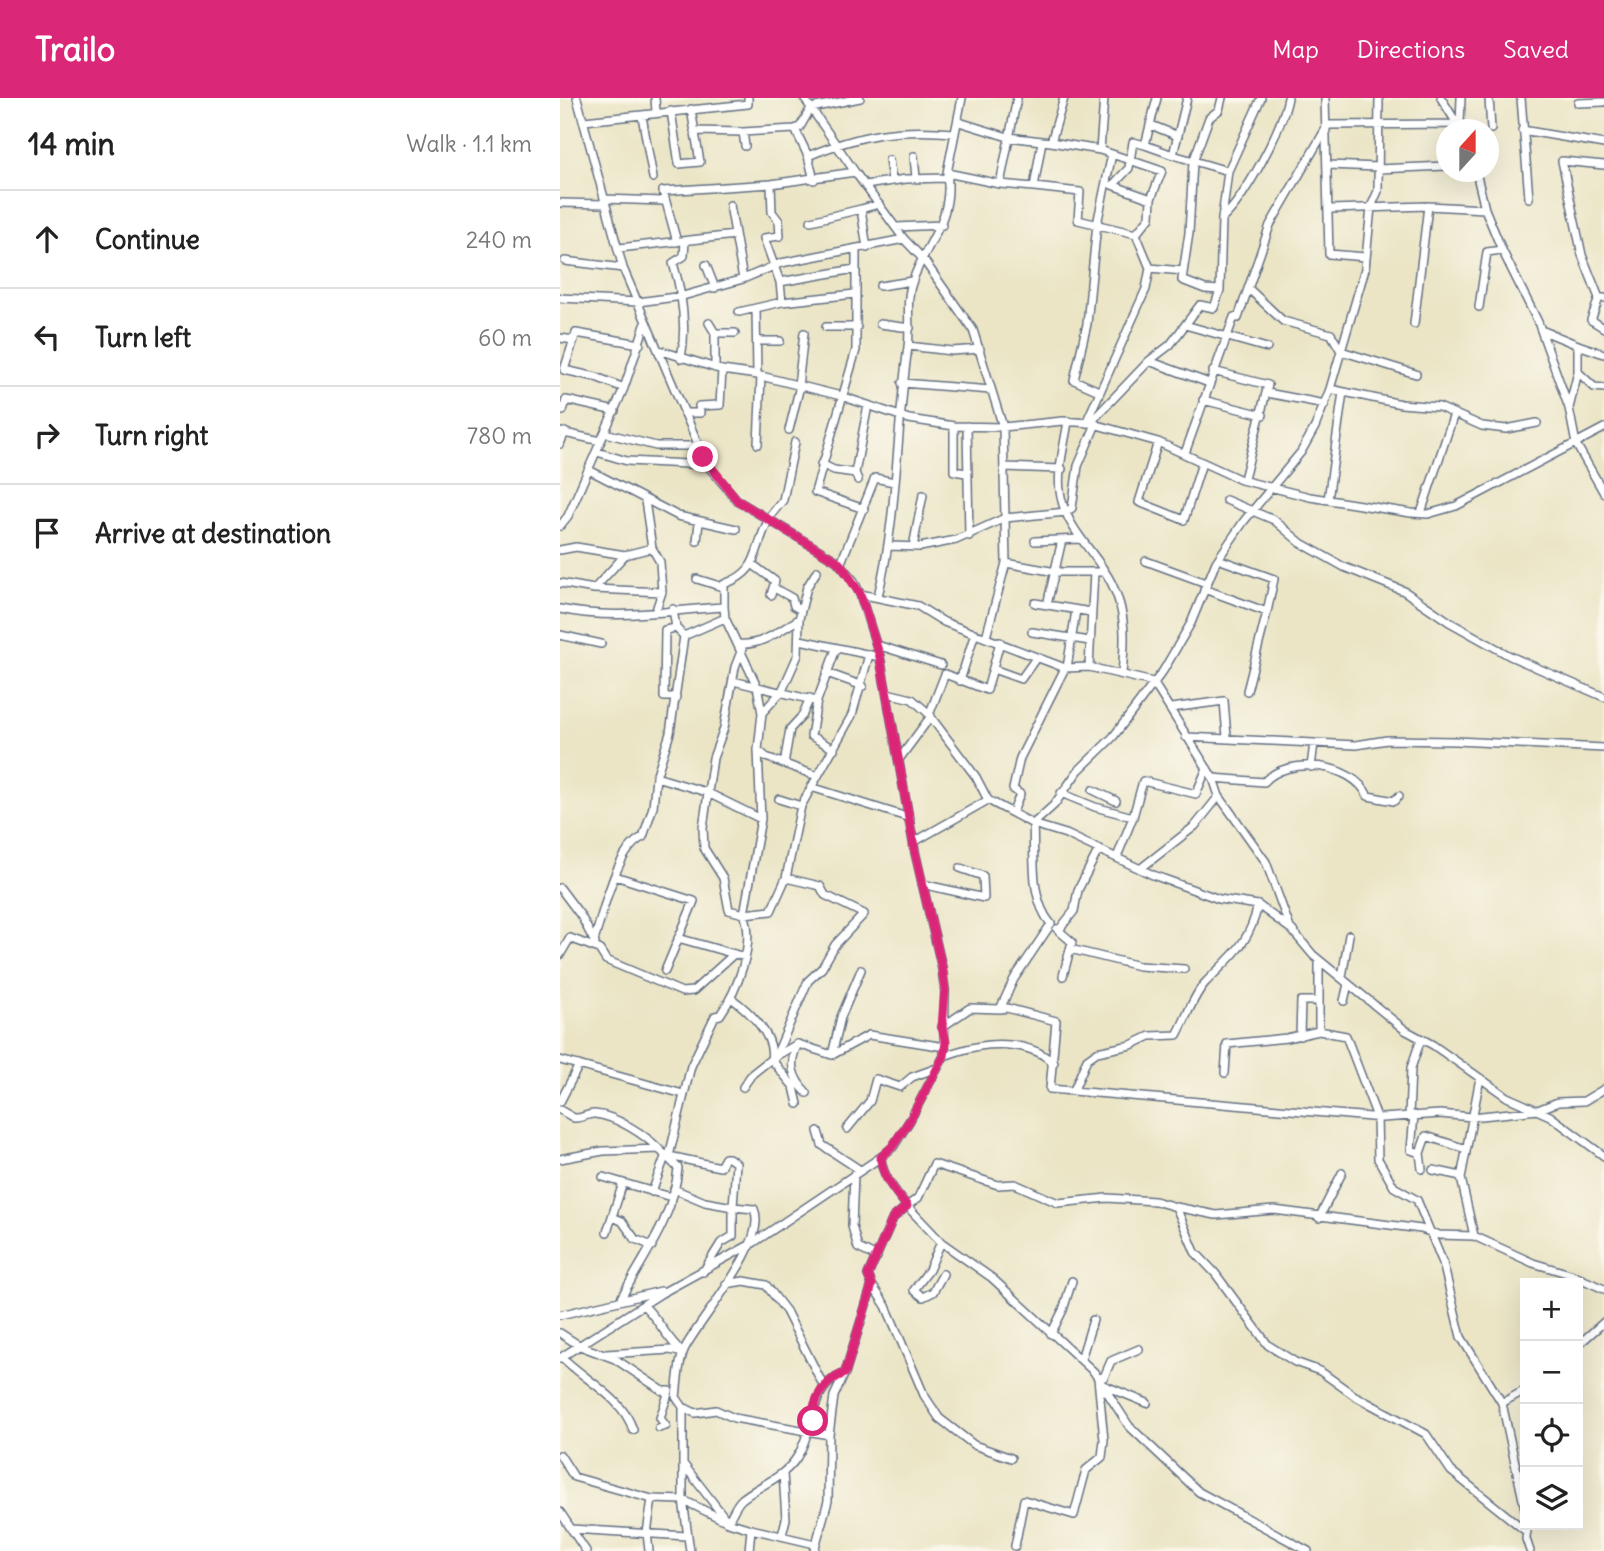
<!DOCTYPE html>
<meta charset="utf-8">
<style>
body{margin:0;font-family:Delius,sans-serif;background:#f6f6f6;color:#222}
.controls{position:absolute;right:21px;bottom:21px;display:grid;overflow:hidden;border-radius:0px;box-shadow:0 7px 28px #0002}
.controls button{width:63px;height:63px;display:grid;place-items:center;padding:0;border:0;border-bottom:2px solid #e0e0e0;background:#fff;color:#222;font:35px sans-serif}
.compass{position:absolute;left:876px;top:21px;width:63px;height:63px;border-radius:50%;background:#fff;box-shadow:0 7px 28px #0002;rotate:21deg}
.stop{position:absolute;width:21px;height:21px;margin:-16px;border:5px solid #db2777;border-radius:50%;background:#fff}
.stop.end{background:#db2777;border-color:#fff;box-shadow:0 2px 7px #0008}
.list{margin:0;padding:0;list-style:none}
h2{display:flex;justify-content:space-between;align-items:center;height:91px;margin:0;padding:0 28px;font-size:30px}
h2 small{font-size:23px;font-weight:400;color:#767676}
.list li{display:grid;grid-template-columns:46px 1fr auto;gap:21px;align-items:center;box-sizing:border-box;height:98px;padding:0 28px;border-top:2px solid #e0e0e0}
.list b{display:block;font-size:26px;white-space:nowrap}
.list em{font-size:23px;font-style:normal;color:#767676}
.icon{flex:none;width:38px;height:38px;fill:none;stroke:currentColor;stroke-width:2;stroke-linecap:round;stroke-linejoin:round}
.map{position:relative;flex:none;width:1044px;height:1453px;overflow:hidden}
header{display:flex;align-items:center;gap:42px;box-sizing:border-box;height:98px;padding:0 35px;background:#db2777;color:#fff}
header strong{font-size:33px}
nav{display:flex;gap:38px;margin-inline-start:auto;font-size:24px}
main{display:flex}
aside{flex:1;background:#fff}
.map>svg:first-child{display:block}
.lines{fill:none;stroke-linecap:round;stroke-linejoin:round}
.minor-casing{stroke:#646f82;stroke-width:10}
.minor{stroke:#fff;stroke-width:7}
.route{stroke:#db2777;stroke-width:9}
</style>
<header>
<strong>Trailo</strong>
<nav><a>Map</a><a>Directions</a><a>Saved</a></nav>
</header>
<main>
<aside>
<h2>14 min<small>Walk · 1.1 km</small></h2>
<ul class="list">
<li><svg class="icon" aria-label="ahead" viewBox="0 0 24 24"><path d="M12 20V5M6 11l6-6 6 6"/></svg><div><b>Continue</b></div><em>240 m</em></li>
<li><svg class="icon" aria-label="left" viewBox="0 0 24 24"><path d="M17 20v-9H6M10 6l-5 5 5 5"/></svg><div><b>Turn left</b></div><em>60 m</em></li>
<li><svg class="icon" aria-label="right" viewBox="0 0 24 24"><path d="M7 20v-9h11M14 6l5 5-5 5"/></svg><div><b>Turn right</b></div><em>780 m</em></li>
<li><svg class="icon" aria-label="arrive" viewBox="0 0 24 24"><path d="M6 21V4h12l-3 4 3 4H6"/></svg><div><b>Arrive at destination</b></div></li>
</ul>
</aside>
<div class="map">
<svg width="1044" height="1453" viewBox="0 0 1044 1453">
<rect width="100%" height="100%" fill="#fbf7ec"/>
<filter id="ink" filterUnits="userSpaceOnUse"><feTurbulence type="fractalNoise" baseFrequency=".0143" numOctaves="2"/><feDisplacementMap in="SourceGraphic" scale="14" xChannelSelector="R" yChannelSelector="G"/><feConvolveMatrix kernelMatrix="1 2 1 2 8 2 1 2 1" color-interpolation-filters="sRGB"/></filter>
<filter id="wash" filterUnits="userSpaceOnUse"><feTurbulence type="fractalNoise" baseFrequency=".00686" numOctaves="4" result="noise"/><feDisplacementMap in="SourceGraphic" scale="28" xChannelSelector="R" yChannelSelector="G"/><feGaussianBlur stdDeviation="1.57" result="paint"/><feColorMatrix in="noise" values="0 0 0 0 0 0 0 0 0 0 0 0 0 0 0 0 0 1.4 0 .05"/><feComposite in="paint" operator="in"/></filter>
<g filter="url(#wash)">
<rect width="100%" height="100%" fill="#ebe5c6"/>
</g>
<g filter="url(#ink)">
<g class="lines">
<!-- minor casing -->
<g class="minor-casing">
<path id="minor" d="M 95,0 L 96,14
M 244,0 L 295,74 L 344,141 L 363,161 L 413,232 L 443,329 L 446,465 L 426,539
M 765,0 L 769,156 L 806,159
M 881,0 L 901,32
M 929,0 L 931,31
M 961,0 L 969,100
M 1018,5 L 1044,4
M 111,13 L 119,66 L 140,64 L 131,11
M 82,18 L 93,80
M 24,23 L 188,6 L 188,0
M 399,24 L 448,39 L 482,43
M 591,27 L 618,38
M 900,27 L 901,0
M 962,32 L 1044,46
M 134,33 L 183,34
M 491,44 L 540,52
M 585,47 L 613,57
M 185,48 L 183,34 L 235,31
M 248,58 C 301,36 337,30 395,35
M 354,58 L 356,80
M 329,62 L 332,82
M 768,67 L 818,69
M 1044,67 L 1002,63 L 1022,157 L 1039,200 L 1044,200
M 818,71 L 886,68
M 668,73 L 701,0
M 916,74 L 925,111 L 942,152 L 978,224 L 1009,310 L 1016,346 L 1044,395
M 387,75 L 402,0
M 254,82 L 248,58 L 235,31 L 240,29 L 251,10 L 300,0
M 211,86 L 212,114 L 219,123 L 220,138 L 204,140 L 220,184
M 440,86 L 457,0
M 554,86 L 569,70 L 573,44 L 585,47 L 597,0
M 305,87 L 346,81 L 388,80
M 552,87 L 591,101
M 474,89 L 520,94 L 518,122 L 576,136
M 44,101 L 103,103
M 0,105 L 45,106
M 170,107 L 183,181
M 770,111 L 868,108 L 925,111
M 662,121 C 685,100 722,31 728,0
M 251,123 L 301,111
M 336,129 L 382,127
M 117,144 L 103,93 L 211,86 L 295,74
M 59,150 L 175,137
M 307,150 L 301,111 L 319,106
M 296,151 L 296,252 L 255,394 L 304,411
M 5,163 L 63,170
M 146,167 L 155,190
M 590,170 L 623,173
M 320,188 L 352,183
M 689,191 L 723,223 L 771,236 L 781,253 L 856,276
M 660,192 L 645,191 L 622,182 L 629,135 L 633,64 L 649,20 L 659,12 L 662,0
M 0,200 L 78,204 L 123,198 L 183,181 L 221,165 L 344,141
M 1039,200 L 1031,222 L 1044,230
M 222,204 L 220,184 L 295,171
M 919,209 L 927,154 L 942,152
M 179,214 L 196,210
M 149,225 L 155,235 L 155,270
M 320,226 L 350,230
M 854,226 L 868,108
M 625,227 L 707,250
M 266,229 L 297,229
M 981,232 L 1018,247 L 1018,274 L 1009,310
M 155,235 L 175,235
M 0,240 L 14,242
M 197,243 L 220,243
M 1018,247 L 1044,256
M 348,248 L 392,253 L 420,251
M 99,252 L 162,272 L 197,277 L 281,298 L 349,321 L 394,328 L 443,329 L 503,323 L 530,325 L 598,344 L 681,382 L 750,399 L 851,415 L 868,416 L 896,408 L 1044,330
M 121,261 C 127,227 123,197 113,165 L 124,158 L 125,143
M 589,263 L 649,285
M 653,273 L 708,287 L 684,381
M 1018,274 L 1034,289 L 1044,290
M 197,277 L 196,210 L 222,204 L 295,196
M 342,285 L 431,292
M 238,288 L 244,235
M 64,290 L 36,279 L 4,272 L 16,235 L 80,246
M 770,291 L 841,306 L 879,309 L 922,328 L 946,331 L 977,325
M 539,293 L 514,282 L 527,226 L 537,126 L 552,56
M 707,295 L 765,306
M 643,302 L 703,317
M 3,313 L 6,302 L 55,313
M 124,315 L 140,315 L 139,308 L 160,307 L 162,272
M 508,323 C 505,345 497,372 500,393 C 505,432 536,453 552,486 C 567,516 565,544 562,576
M 526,325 L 586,191 L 590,170 L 576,136 L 590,119 L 591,101 L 602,73 L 540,52 L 544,0
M 530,325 L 589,263 L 610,247 L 640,207 L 654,210 L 660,192 L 662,121 L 668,73 L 613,57 L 627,0
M 394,328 L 394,373 L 406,375
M 407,328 L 409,438
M 229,332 L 240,288
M 0,334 L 41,343
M 45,335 L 96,348 L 138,348
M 598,344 L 579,404 L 624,422 L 642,365
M 0,346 L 5,334
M 198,346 L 201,278
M 37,354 L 67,363 L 147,367
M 625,355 L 674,219 L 678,220 L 710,127 L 768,27 L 898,26
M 261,366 L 274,372 L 295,375
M 444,369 L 502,371
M 29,372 L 118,418 L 176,431
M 298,382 L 295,375 L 308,307
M 666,402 L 714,422 L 741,445 L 784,469 L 844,493 L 891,525 L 950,558 L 1044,599
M 768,402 L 783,294
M 85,403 L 92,450 L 100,464 L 102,494 L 96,512
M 861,415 L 894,316
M 207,422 L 223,402 L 235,344
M 0,428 L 8,418 L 64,290 L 85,227
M 137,443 L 139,424
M 475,443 L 520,441
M 330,448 L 360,449 L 396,442 L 445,420 L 506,414 L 512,410 L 518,368 L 536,326
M 353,449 L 363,397
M 0,452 L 16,449 L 65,457 L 92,450
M 658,461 L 714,481 L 707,514
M 586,463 L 646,485
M 446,465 L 496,474 L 544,474
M 192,466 L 215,483 L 211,497
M 280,467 L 315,380 L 334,384
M 137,481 L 163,489
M 0,485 L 34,491 L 65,457
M 214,490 L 232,500 L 234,508 L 241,512
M 34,491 L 102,494
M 644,491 L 707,514 L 687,593
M 300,496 L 358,508 L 384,524 L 505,570 L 529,569 L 593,584 L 653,680 L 659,698 L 706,764 L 730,830
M 318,498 C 338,417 336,332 348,249 C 351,228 345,204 352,185 C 365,144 394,124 387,75 L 440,86 L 474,89 L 482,43 L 491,44 L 504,0
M 475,505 L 531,514
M 487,507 L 502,442
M 164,509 L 165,520 L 197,588 L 202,615
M 0,511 C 56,523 108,512 164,509 L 164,486 C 200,474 193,453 208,423
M 116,530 L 105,532 L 104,599 L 116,599
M 472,534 L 530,543
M 0,537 L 41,546
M 124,538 L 165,520
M 240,542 L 320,559
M 178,546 C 202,548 219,533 239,521
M 317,547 L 381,567
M 182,551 L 175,569 L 164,630 L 153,660 L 143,730 L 144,750 L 163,780 L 169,812 L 184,816 L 201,721 L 198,652 L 202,615 L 222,593 L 238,557 L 239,521 L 247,489 L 257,473
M 529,569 L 534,474
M 507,570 L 516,512
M 433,571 L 461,581 L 476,560
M 267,575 L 303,588
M 173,583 L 257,603
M 400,583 L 415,535
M 327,595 L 352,601 L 367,614 L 416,679 L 428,702 L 473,726 L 506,736 L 593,777 L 659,801 L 698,807 L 732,832 L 753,857 L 845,932 L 873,947 L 947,999 L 990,1018 L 1044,1058
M 611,610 L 664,603 L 667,639
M 369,617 L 385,576 L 427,592 L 440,544
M 626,639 L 796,647 L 827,642 L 896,643 L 1044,650
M 274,651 L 251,638 L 257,603 L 276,551
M 198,652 L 206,659 L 257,678
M 340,660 L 371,618
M 224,666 L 230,631 L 242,618 L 250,600
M 751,669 L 754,645
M 96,679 L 146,694 L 201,721
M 653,680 L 704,684 C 729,657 792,665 808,698 L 834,703 L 839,698
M 251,689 L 350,720
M 533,692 L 556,703
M 501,695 L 535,709 L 573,719
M 219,701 L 241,708
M 453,714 L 460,696 L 453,691 L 460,660 L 505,570
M 354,744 L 428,702
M 557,759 L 573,719 L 583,683 L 636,696 L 647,670
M 580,771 L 635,728 L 659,698
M 55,778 L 134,803 L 105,873
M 362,786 L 424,800 L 423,778 L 400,770
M 0,790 L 21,818 L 35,845
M 497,831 L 512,844 L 503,878
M 499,832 L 514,813 L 518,792 L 539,751
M 118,840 L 185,859
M 34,843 C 43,815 56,751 83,739 L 93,709 L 96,679 L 110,635 L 124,538 L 116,530 L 113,511
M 510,851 L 579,868 L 624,871
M 0,857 L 10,840 L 39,851 L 46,862 L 122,894 L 133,893 L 174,856
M 782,879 L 789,837
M 171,900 C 188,912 216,938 211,961 L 237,946
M 784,903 L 788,886
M 440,911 L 447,910 L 496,923 L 490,991 L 822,1020 L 880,1016 L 912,1019 L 978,1012 L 998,1004 L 1024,1003 L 1044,991
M 382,929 L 410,910 L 440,911 L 454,881 L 491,826 C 469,800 475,758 473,726 L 494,707 L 518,673 L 553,639 L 603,573 L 631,525 L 656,464 L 684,423 L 741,354 L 755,329 L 770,291 L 805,171 L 811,109 L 818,93 L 819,0
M 759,933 L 786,938 L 817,1019 L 818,1061 L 834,1089 L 857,1102 L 883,1165 L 901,1239 L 942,1305 L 965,1411
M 740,938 L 741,903 L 758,903
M 272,957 L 281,919 L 301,872
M 384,958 C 414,947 444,941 475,953 C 482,955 487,961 494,964
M 215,960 L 248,883 L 262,870 L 275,847 L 304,816 L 265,797 L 260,788 L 226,780
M 0,962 L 123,996
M 665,975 L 667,946 L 727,940 L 759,933 L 759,862
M 183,989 L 192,976 L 211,961 L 234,989 L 238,1006
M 514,992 L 527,961 L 537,954 L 571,947 L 590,938 L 617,937 C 626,921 633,898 645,885 C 672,857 689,847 698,807
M 247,995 C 232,980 228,965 238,946 L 272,957 L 309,937 L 385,949
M 0,1004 L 19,967
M 0,1012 L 14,1020 C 22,1021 28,1015 35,1016 C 56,1018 84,1036 99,1051
M 854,1017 L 851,1052 L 860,1055
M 849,1018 L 851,970 L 861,941
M 287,1031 L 310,1003 L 316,981 L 340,989 L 352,979 L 377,970
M 258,1033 L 262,1047 L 300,1072
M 0,1061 L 43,1053 L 99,1051 L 118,1070 C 114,1120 83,1159 60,1202
M 862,1071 L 860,1055 L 866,1038 L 906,1051
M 873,1072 L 901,1078
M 294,1076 L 292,1128 L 298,1150 L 317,1159
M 43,1079 L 111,1099
M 114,1091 L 145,1104 L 173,1109 L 173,1138 L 161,1145 L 143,1174
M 92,1094 L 105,1059 L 109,1058
M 616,1109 L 656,1117 L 714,1112 L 861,1131 L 879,1137 L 914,1138 L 973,1165 L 1010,1176 L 1044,1191
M 52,1119 L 62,1123 L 75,1141 L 92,1148
M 759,1120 L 782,1075
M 47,1134 L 63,1085
M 914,1138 L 901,1080 L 920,980
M 381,1144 L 369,1172 L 354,1192 L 363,1199 L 373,1194 L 383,1176
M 166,1186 L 184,1183 L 206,1187 L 226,1213 L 264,1289
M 312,1187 L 326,1208 L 364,1297 L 379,1320 L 414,1347 L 451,1360
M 0,1217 L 101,1193
M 0,1235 L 20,1248 L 55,1261 L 103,1293 L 109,1293 L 100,1320 L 106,1328 L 99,1330
M 491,1236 L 503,1212 L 512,1183
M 1018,1247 L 1044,1224
M 46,1256 L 110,1252 L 123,1255 C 106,1240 98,1220 83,1207
M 2,1259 C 24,1282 63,1299 73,1332
M 0,1260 L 100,1196 L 193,1145 L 321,1059 L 333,1049 L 350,1022 L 384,958 L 385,893 L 382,870 L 355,754 L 320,559 L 300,496 L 294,483 L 277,463 L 178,403 L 147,367 L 63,170 L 17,0
M 521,1261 L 533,1222
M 543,1287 L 587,1305
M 942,1305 L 965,1292
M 123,1309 L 135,1315 L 156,1312 L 174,1320 L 269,1337
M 0,1357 L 14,1379 L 92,1401 L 87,1435 L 89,1453
M 124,1367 L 168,1424 L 191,1431 L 189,1453
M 92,1401 L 123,1402 L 168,1424 C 172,1417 176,1406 182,1401 C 201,1386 224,1380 237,1359 C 256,1330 248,1288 285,1275
M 0,1414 L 26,1453
M 967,1427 L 966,1441 L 970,1453
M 11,1431 L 127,1438
M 191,1431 L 255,1446
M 222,1437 L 226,1421 L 223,1375
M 455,1448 L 464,1402 L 514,1417 L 526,1372 L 542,1359 L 544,1342 L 538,1280 L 544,1279 L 551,1263 L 579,1251
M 130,1453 L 123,1402 L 123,1309 L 116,1299 C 118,1284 118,1264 125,1250 C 141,1219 209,1144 194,1111 L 173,1109 L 176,1065 L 169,1060 L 165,1060 L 160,1069 L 109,1058 L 131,968 L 155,918 L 160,917 C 177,893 196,845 184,816 L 211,813 L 226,780 L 241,708 L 292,617 L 309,557
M 254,1453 L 268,1403 L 269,1337 L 274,1298 L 285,1275 L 312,1187 L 308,1177 L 333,1120 L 347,1108 C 336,1094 321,1077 321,1059
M 748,1453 L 639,1394 L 569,1328 L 534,1274 L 432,1180 L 381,1144 L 347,1108 L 358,1100 L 374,1066 L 438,1087 L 455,1086 L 498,1105 L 547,1100 L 595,1103 L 616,1109 L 635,1154 L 655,1175 L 708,1247 L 735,1264 L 760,1273 L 795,1298 L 866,1336 L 891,1373 L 967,1434"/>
</g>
<!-- minor -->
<use href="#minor" class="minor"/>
</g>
</g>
<g class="lines" filter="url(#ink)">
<!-- route -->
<path class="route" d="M 143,359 L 178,403 L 277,463 L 284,471 L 300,496 L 320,559 L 355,754 L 382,870 L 385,892 L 382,929 L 386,944 L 384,958 L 350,1022 L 332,1049 L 321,1059 C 321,1077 335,1094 347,1108 L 333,1120 L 308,1177 L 312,1187 L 285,1275 C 265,1282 252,1301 253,1323"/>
</g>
</svg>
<div class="controls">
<button>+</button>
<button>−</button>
<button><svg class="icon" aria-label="locate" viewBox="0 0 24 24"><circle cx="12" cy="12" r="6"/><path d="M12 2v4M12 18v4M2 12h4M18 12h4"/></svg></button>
<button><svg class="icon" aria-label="layers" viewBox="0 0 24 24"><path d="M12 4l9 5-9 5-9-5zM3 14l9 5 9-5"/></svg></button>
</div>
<svg class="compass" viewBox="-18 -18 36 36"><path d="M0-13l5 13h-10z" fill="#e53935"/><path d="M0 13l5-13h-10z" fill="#767676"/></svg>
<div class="stop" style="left:253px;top:1323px"></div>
<div class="stop end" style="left:143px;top:359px"></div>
</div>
</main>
